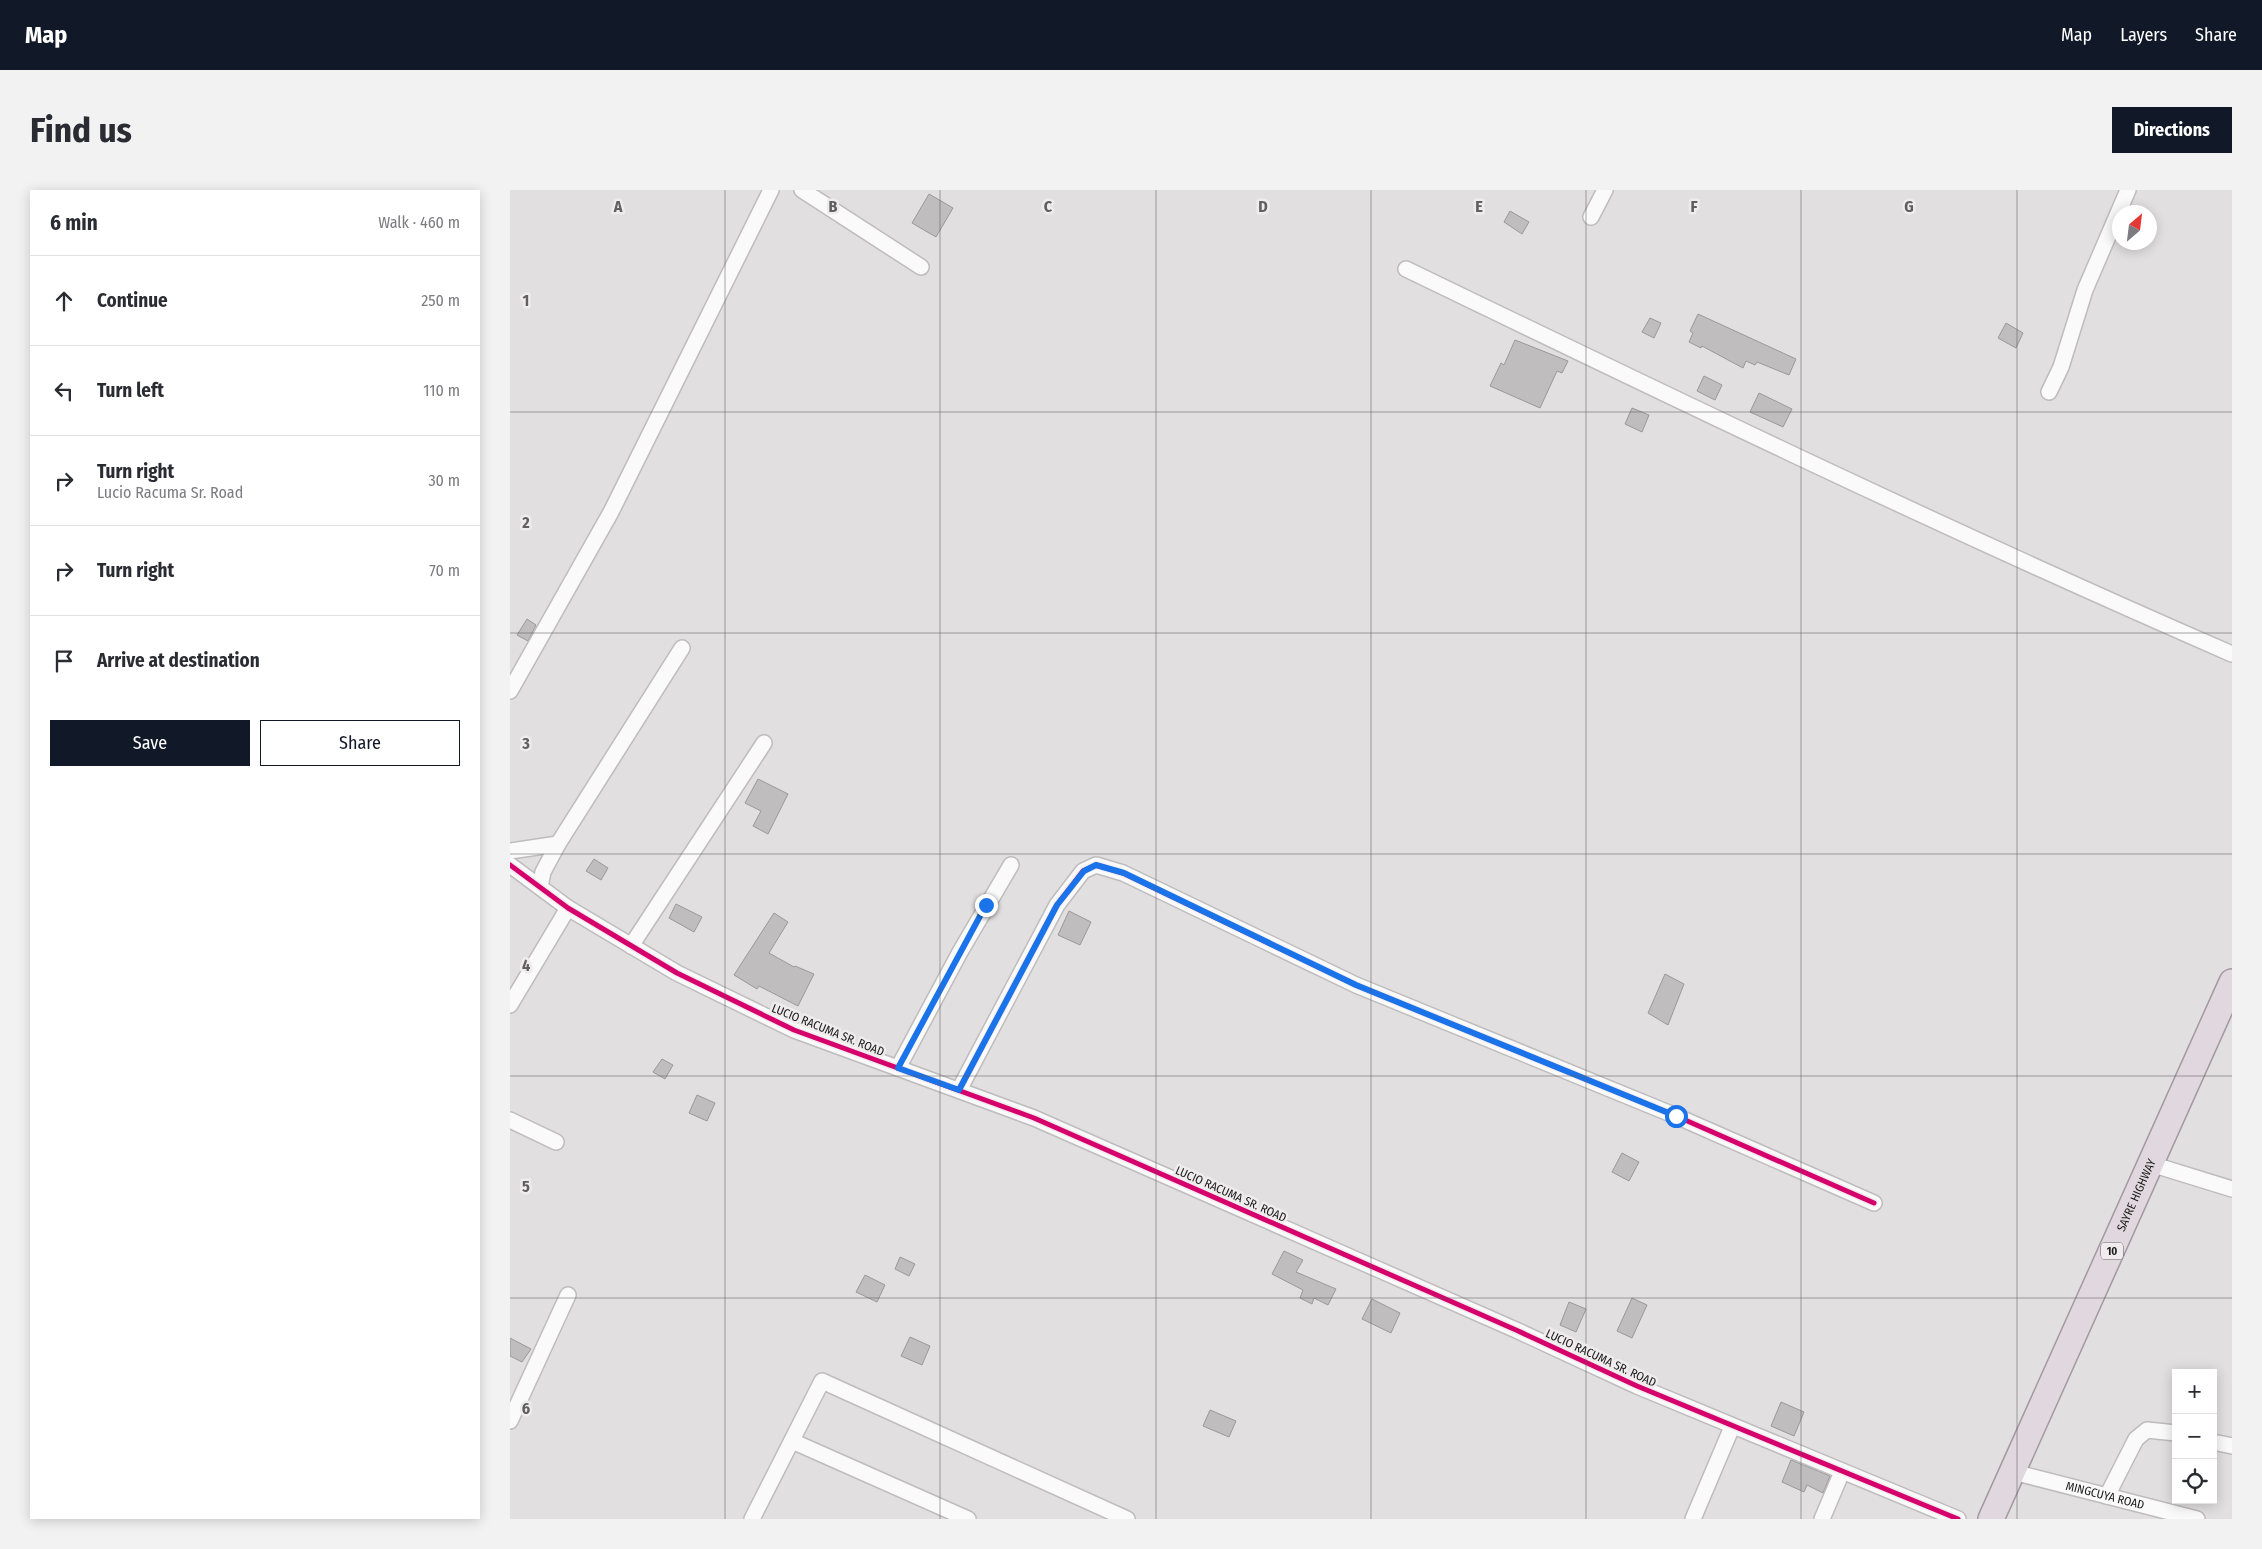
<!DOCTYPE html>
<meta charset="utf-8">
<style>
body{margin:0;font-family:"Fira Sans Condensed",sans-serif;background:#f2f2f3;color:#2b2b33}
.controls{position:absolute;right:15px;bottom:15px;display:grid;overflow:hidden;border-radius:0px;box-shadow:0 2px 12px #0003}
.controls button{width:45px;height:45px;display:grid;place-items:center;padding:0;border:0;border-bottom:1px solid #e1e1e2;background:#fff;color:#2b2b33;font:25px sans-serif}
.compass{position:absolute;left:1602px;top:15px;width:45px;height:45px;border-radius:50%;background:#fff;box-shadow:0 2px 12px #0003;rotate:28deg}
.stop{position:absolute;width:15px;height:15px;margin:-11px;border:4px solid #1a73e8;border-radius:50%;background:#fff}
.stop.end{background:#1a73e8;border-color:#fff;box-shadow:0 1px 5px #0008}
.list{margin:0;padding:0;list-style:none}
h2{display:flex;justify-content:space-between;align-items:center;height:65px;margin:0;padding:0 20px;font-size:21px}
h2 small{font-size:16px;font-weight:400;color:#7c7c81}
.list li{display:grid;grid-template-columns:32px 1fr auto;gap:15px;align-items:center;box-sizing:border-box;height:90px;padding:0 20px;border-top:1px solid #e1e1e2}
.list b{display:block;font-size:19px;white-space:nowrap}
.list p{margin:0;font-size:16px;white-space:nowrap;color:#7c7c81}
.list em{font-size:16px;font-style:normal;color:#7c7c81}
.actions{display:flex;gap:10px;padding:15px 20px}
.actions a{flex:1;padding:11px 0;border:1px solid #111827;border-radius:0px;text-align:center;font-size:18px;color:#111827}
.actions .main{background:#111827;color:#fff}
.icon{flex:none;width:28px;height:28px;fill:none;stroke:currentColor;stroke-width:2;stroke-linecap:round;stroke-linejoin:round}
.map{position:relative;flex:none;width:1722px;height:1329px;overflow:hidden;border-radius:0px}
header{display:flex;align-items:center;gap:30px;box-sizing:border-box;height:70px;padding:0 25px;background:#111827;color:#fff}
header strong{font-size:24px}
nav{display:flex;gap:28px;margin-inline-start:auto;font-size:18px}
.intro{display:flex;align-items:center;justify-content:space-between;box-sizing:border-box;height:120px;padding:0 30px}
h1{margin:0;font-size:35px}
.button{padding:12px 22px;border-radius:0px;background:#111827;color:#fff;font-size:18px;font-weight:700}
main{display:flex;gap:30px;padding:0 30px}
aside{flex:1;background:#fff;border-radius:0px;box-shadow:0 2px 12px #0003}
.map>svg:first-child{display:block}
.building{fill:#bfbdbd;stroke:#9a9898}
.lines{fill:none;stroke-linecap:round;stroke-linejoin:round}
.minor-casing{stroke:#bebcbd;stroke-width:18}
.trunk-casing{stroke:#a398a0;stroke-width:28}
.minor{stroke:#fafafa;stroke-width:15}
.trunk{stroke:#e0d8de;stroke-width:25}
.cycleway-casing{stroke:#f0eced;stroke-width:8}
.cycleway{stroke:#d6006c;stroke-width:5}
.route{stroke:#1a73e8;stroke-width:6}
.grid{fill:none;stroke:#616060;stroke-width:1;stroke-opacity:0.55}
.labels{text-anchor:middle;dominant-baseline:central;stroke-width:5;stroke-linejoin:round;paint-order:stroke}
.shield{fill:#f0eced;stroke:#5c5a5a;stroke-width:1}
.shield-label{font-size:11px;font-weight:bold;fill:#1c1b1b}
.street-label{font-size:12px;fill:#1c1b1b;stroke:#f0eced}
.grid-label{font-size:16px;text-anchor:middle;font-weight:bold;fill:#616060;stroke:#f0eced;stroke-width:5;stroke-linejoin:round;paint-order:stroke}
</style>
<header>
<strong>Map</strong>
<nav><a>Map</a><a>Layers</a><a>Share</a></nav>
</header>
<div class="intro"><h1>Find us</h1><a class="button">Directions</a></div>
<main>
<aside>
<h2>6 min<small>Walk · 460 m</small></h2>
<ul class="list">
<li><svg class="icon" aria-label="ahead" viewBox="0 0 24 24"><path d="M12 20V5M6 11l6-6 6 6"/></svg><div><b>Continue</b></div><em>250 m</em></li>
<li><svg class="icon" aria-label="left" viewBox="0 0 24 24"><path d="M17 20v-9H6M10 6l-5 5 5 5"/></svg><div><b>Turn left</b></div><em>110 m</em></li>
<li><svg class="icon" aria-label="right" viewBox="0 0 24 24"><path d="M7 20v-9h11M14 6l5 5-5 5"/></svg><div><b>Turn right</b><p>Lucio Racuma Sr. Road</p></div><em>30 m</em></li>
<li><svg class="icon" aria-label="right" viewBox="0 0 24 24"><path d="M7 20v-9h11M14 6l5 5-5 5"/></svg><div><b>Turn right</b></div><em>70 m</em></li>
<li><svg class="icon" aria-label="arrive" viewBox="0 0 24 24"><path d="M6 21V4h12l-3 4 3 4H6"/></svg><div><b>Arrive at destination</b></div></li>
</ul>
<div class="actions"><a class="main">Save</a><a>Share</a></div>
</aside>
<div class="map">
<svg width="1722" height="1329" viewBox="0 0 1722 1329">
<rect width="100%" height="100%" fill="#e1dfe0"/>
<!-- building -->
<path class="building" d="M 419,4 L 443,18 L 426,47 L 402,33 Z
M 1000,21 L 1019,32 L 1012,44 L 994,32 Z
M 1188,124 L 1286,169 L 1279,185 L 1247,172 L 1245,175 L 1236,171 L 1233,178 L 1192,156 L 1191,158 L 1179,152 L 1183,143 L 1180,141 Z
M 1140,128 L 1151,133 L 1144,148 L 1132,142 Z
M 1496,133 L 1513,143 L 1506,158 L 1488,148 Z
M 1005,150 L 1058,171 L 1052,183 L 1047,181 L 1030,218 L 980,196 L 991,173 L 994,175 Z
M 1194,186 L 1212,195 L 1205,210 L 1187,201 Z
M 1249,203 L 1282,219 L 1273,237 L 1240,222 Z
M 1122,218 L 1139,225 L 1132,242 L 1115,234 Z
M 17,429 L 26,435 L 18,451 L 7,445 Z
M 248,589 L 278,604 L 258,644 L 243,636 L 251,621 L 235,613 Z
M 84,669 L 98,678 L 91,690 L 76,681 Z
M 166,714 L 192,727 L 184,742 L 159,728 Z
M 559,721 L 581,732 L 570,755 L 548,745 Z
M 264,723 L 278,732 L 259,763 L 284,777 L 285,776 L 304,784 L 288,816 L 249,796 L 247,799 L 224,785 Z
M 1155,784 L 1174,794 L 1158,835 L 1138,823 Z
M 152,869 L 163,875 L 155,889 L 143,882 Z
M 187,905 L 205,913 L 197,931 L 179,923 Z
M 1112,963 L 1129,972 L 1119,991 L 1102,982 Z
M 774,1061 L 793,1070 L 786,1082 L 826,1099 L 818,1115 L 804,1108 L 802,1114 L 790,1108 L 793,1100 L 762,1084 Z
M 390,1067 L 405,1074 L 399,1086 L 385,1079 Z
M 355,1085 L 375,1095 L 367,1112 L 346,1102 Z
M 1122,1108 L 1137,1115 L 1122,1148 L 1107,1141 Z
M 862,1109 L 890,1123 L 881,1143 L 852,1129 Z
M 1059,1112 L 1076,1119 L 1066,1142 L 1050,1135 Z
M 400,1147 L 420,1156 L 412,1175 L 391,1166 Z
M 0,1148 L 21,1159 L 12,1172 L 0,1166 Z
M 1271,1212 L 1294,1222 L 1284,1246 L 1261,1236 Z
M 700,1220 L 726,1231 L 719,1247 L 693,1236 Z
M 1281,1270 L 1320,1286 L 1313,1303 L 1297,1295 L 1294,1302 L 1272,1292 Z"/>
<g class="lines">
<!-- minor casing -->
<g class="minor-casing">
<g id="minor">
<path d="M 292,0 L 411,77"/>
<path d="M 1081,27 L 1095,0"/>
<path d="M 896,79 C 1169,211 1443,343 1722,464"/>
<path d="M 1539,202 L 1551,177 L 1575,100 L 1618,0"/>
<path d="M 0,501 L 101,322 L 261,0"/>
<path d="M 0,661 L 48,654"/>
<path d="M 0,675 L 58,718 L 167,783 L 284,840 L 524,928 L 1006,1140 L 1127,1196 L 1448,1329"/>
<path d="M 30,697 L 33,682 L 48,654 L 172,458"/>
<path d="M 121,756 L 254,553"/>
<path d="M 0,815 L 58,718"/>
<path d="M 388,878 L 450,762 L 501,675"/>
<path d="M 449,900 L 547,715 L 573,681 L 586,675 L 613,683 L 846,795 L 1166,926 L 1364,1013"/>
<path d="M 0,930 L 46,952"/>
<path d="M 1641,974 L 1722,999"/>
<path d="M 0,1231 L 58,1105"/>
<path d="M 282,1251 L 458,1329"/>
<path d="M 1703,1252 L 1722,1256"/>
<path id="s1" d="M 1503,1282 L 1687,1329"/>
<path d="M 1597,1306 L 1626,1249 L 1637,1240 L 1666,1243"/>
<path d="M 242,1329 L 312,1191 L 617,1329"/>
<path d="M 1183,1329 L 1222,1237"/>
<path d="M 1312,1329 L 1332,1282"/>
</g>
</g>
<!-- trunk casing -->
<g class="trunk-casing">
<g id="trunk">
<path id="s2" d="M 1481,1329 L 1722,792"/>
</g>
</g>
<!-- minor -->
<use href="#minor" class="minor"/>
<!-- trunk -->
<use href="#trunk" class="trunk"/>
<!-- cycleway casing -->
<g class="cycleway-casing">
<path id="cycleway" d="M 0,675 L 58,718 L 167,783 L 284,840 L 524,928 L 1006,1140 L 1127,1196 L 1448,1329
M 449,900 L 547,715 L 573,681 L 586,675 L 613,683 L 846,795 L 1166,926 L 1364,1013"/>
</g>
<!-- cycleway -->
<use href="#cycleway" class="cycleway"/>
</g>
<g class="lines">
<!-- route -->
<path class="route" d="M 476,715 L 388,878 L 449,900 L 547,715 L 574,681 L 586,675 L 614,683 L 846,795 L 1166,926"/>
</g>
<!-- grid -->
<path class="grid" d="M 215,0 L 215,1329M 430,0 L 430,1329M 646,0 L 646,1329M 861,0 L 861,1329M 1076,0 L 1076,1329M 1291,0 L 1291,1329M 1507,0 L 1507,1329M 0,222 L 1722,222M 0,443 L 1722,443M 0,664 L 1722,664M 0,886 L 1722,886M 0,1108 L 1722,1108"/>
<g class="labels">
<!-- shield labels -->
<rect class="shield" x="1591" y="1052.5" width="22" height="17" rx="4"/>
<g class="shield-label">
<text x="1602" y="1061">10</text>
</g>
<!-- street labels -->
<g class="street-label">
<text transform="translate(318 840) rotate(22)">LUCIO RACUMA SR. ROAD</text>
<text transform="translate(721 1004) rotate(24)">LUCIO RACUMA SR. ROAD</text>
<text stroke="none"><textPath href="#s2" startOffset="355">SAYRE HIGHWAY</textPath></text>
<text transform="translate(1091 1168) rotate(25)">LUCIO RACUMA SR. ROAD</text>
<text stroke="none"><textPath href="#s1" startOffset="95">MINGCUYA ROAD</textPath></text>
</g>
</g>
<g class="grid-label">
<text x="108" y="22">A</text>
<text x="323" y="22">B</text>
<text x="538" y="22">C</text>
<text x="753" y="22">D</text>
<text x="969" y="22">E</text>
<text x="1184" y="22">F</text>
<text x="1399" y="22">G</text>
<text x="16" y="116">1</text>
<text x="16" y="338">2</text>
<text x="16" y="559">3</text>
<text x="16" y="781">4</text>
<text x="16" y="1002">5</text>
<text x="16" y="1224">6</text>
</g>
</svg>
<div class="controls">
<button>+</button>
<button>−</button>
<button><svg class="icon" aria-label="locate" viewBox="0 0 24 24"><circle cx="12" cy="12" r="6"/><path d="M12 2v4M12 18v4M2 12h4M18 12h4"/></svg></button>
</div>
<svg class="compass" viewBox="-18 -18 36 36"><path d="M0-13l5 13h-10z" fill="#e53935"/><path d="M0 13l5-13h-10z" fill="#7c7c81"/></svg>
<div class="stop" style="left:1166px;top:926px"></div>
<div class="stop end" style="left:476px;top:715px"></div>
</div>
</main>
